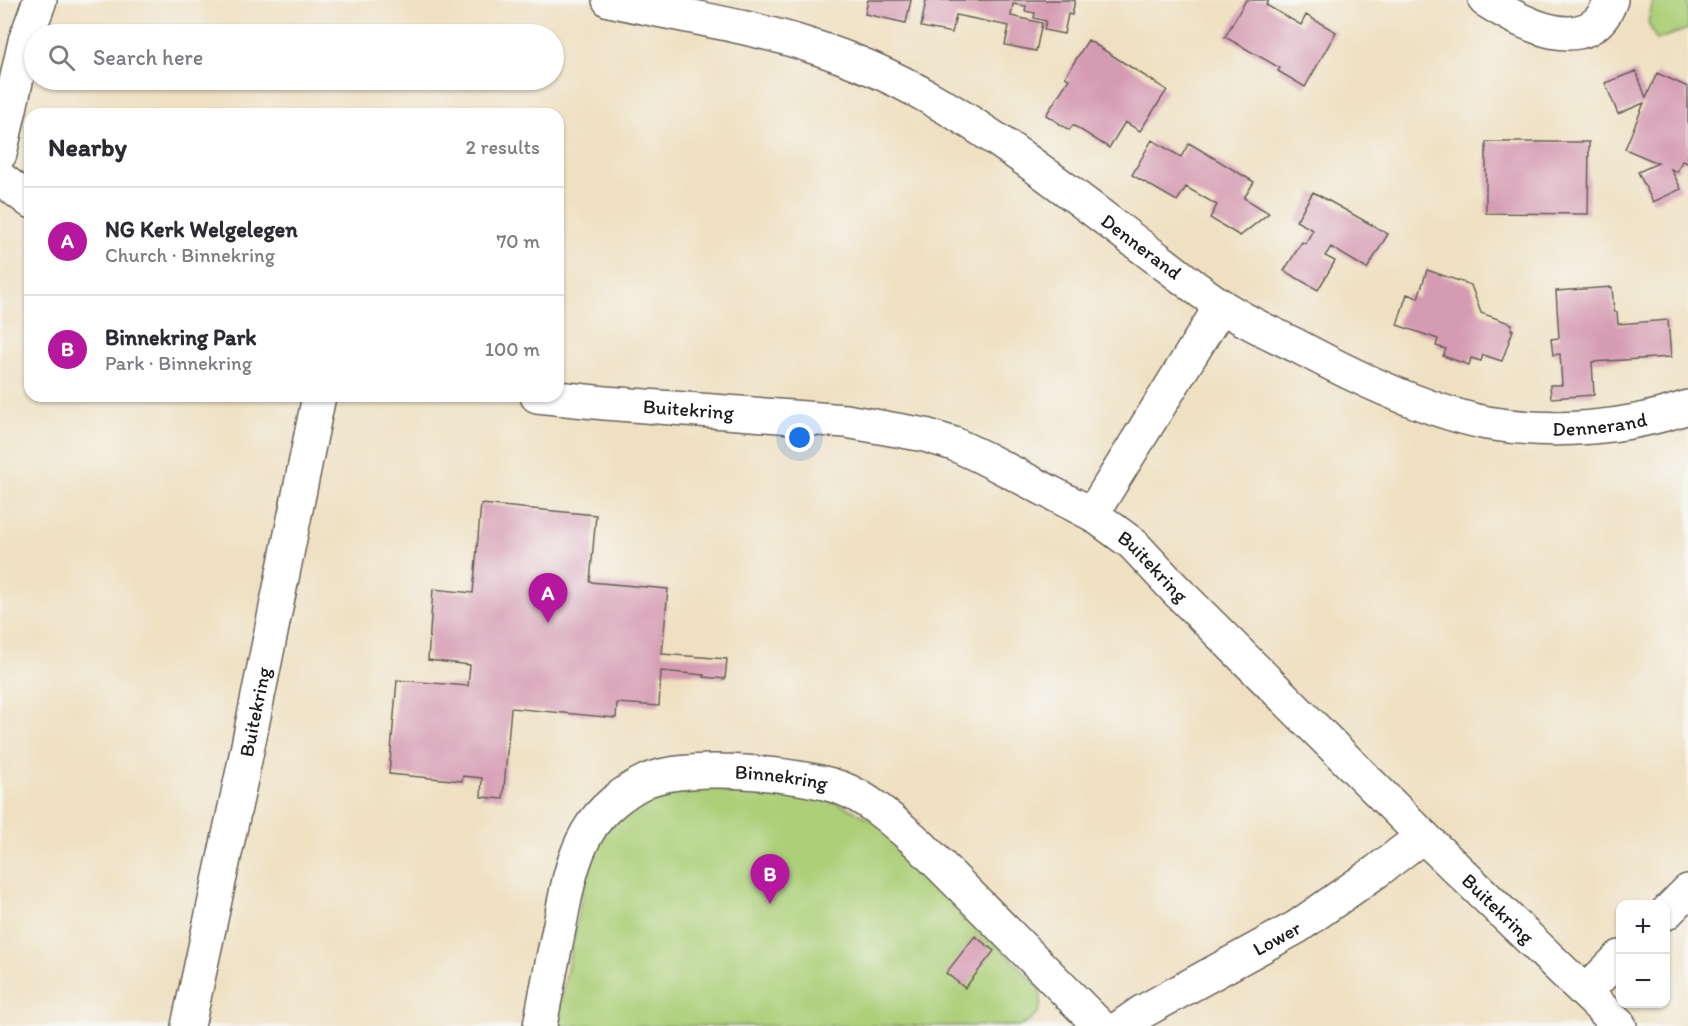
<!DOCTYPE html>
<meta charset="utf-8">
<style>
body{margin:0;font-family:Itim,sans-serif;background:#f7f7f7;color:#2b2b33}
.controls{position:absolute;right:18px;bottom:18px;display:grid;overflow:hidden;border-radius:12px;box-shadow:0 2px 4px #0004}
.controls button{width:54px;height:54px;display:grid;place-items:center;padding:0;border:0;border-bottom:2px solid #e1e1e2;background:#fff;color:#2b2b33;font:30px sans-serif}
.you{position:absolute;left:800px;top:438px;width:21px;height:21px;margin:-15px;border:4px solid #fff;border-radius:50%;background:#1a73e8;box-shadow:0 0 0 9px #1a73e833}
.badge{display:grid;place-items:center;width:39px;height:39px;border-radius:50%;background:#b5179e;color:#fff;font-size:20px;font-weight:700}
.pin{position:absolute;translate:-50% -50px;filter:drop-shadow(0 2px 3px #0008)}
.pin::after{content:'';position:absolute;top:32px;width:21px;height:18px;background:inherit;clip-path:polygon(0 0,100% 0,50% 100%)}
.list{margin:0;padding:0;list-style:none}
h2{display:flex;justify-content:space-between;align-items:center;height:78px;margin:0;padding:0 24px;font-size:26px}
h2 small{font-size:20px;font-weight:400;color:#7c7c81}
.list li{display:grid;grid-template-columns:39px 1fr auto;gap:18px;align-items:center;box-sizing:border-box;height:108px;padding:0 24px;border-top:2px solid #e1e1e2}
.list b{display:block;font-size:22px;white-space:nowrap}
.list p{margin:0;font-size:20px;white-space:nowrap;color:#7c7c81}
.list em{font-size:20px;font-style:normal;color:#7c7c81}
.icon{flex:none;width:33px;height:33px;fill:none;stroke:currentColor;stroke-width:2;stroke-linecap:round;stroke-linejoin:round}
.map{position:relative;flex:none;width:1688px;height:1026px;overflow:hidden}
.search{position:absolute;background:#fff;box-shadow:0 2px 4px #0004;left:24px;top:24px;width:540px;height:66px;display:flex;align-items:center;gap:15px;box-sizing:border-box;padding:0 21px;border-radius:33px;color:#7c7c81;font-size:22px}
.panel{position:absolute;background:#fff;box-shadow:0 2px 4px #0004;left:24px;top:108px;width:540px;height:294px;border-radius:18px}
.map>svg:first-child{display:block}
.green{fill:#accf78;stroke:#64764a;stroke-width:1.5}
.building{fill:#d59bb2}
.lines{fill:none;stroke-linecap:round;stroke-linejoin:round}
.minor-casing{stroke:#666156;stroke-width:36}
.minor{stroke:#fff;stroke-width:33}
.labels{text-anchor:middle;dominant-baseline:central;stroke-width:4.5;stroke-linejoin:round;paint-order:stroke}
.street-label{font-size:20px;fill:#1c1c1c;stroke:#f6f6f2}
</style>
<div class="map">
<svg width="1688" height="1026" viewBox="0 0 1688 1026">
<rect width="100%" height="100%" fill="#f6f6f2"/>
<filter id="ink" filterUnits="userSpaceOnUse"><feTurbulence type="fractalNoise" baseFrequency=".0167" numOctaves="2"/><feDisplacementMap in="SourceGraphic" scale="12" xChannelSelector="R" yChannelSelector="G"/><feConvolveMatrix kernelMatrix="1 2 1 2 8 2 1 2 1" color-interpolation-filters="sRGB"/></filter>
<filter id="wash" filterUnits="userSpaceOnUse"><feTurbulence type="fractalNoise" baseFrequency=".008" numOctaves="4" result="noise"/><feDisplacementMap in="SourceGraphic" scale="24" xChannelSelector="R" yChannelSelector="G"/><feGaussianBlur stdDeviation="1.35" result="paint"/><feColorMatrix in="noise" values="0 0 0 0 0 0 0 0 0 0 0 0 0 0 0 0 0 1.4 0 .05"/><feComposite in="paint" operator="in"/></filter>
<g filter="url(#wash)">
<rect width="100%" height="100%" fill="#efe0c1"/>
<!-- green -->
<path class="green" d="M 1653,0 L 1688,0 L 1688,29 L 1656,40 L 1648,22 Z
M 697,784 C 735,787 780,788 818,797 C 839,802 858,813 877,823 L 1039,987 C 1045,1006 1039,1018 1021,1026 L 556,1026 L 583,890 L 593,855 L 606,830 L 633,806 L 653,794 Z"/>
<g id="blocks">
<!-- building -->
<path class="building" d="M 868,0 L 911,0 L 906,23 L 865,14 Z
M 926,0 L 1075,0 L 1072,15 L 1068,14 L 1064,34 L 1044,30 L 1046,21 L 1034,18 L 1035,13 L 1025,11 L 1026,6 L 1013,4 L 1011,16 L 1042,23 L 1036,51 L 1005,45 L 1009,26 L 956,15 L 952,33 L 921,27 Z
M 1246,0 L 1269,0 L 1266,5 L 1301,25 L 1306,15 L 1336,32 L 1305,87 L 1278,71 L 1280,68 L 1225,37 Z
M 1088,40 L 1167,90 L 1140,131 L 1125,122 L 1109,148 L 1073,125 L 1069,130 L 1046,115 L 1069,79 L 1065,77 Z
M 1636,71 L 1646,98 L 1657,73 L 1688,87 L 1688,163 L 1682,161 L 1677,172 L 1671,169 L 1681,189 L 1653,202 L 1638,172 L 1658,163 L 1625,149 L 1644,103 L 1618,114 L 1605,83 Z
M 1152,140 L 1181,157 L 1189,143 L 1254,182 L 1244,198 L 1269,213 L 1240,236 L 1210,218 L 1217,205 L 1186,187 L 1177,201 L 1132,175 Z
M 1486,142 L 1589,142 L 1588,214 L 1486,213 Z
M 1313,192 L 1388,234 L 1367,269 L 1331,247 L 1325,256 L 1335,261 L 1318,290 L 1284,271 L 1302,242 L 1305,244 L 1313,230 L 1296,221 Z
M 1427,270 L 1471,285 L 1481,313 L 1512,324 L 1511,330 L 1513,330 L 1502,361 L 1483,355 L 1481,361 L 1471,358 L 1469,365 L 1443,356 L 1446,349 L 1436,346 L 1438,339 L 1397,325 L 1407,294 L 1418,298 Z
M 1612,287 L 1614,312 L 1617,312 L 1618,324 L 1668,320 L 1671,357 L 1592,362 L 1594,395 L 1551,398 L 1550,385 L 1562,385 L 1560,354 L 1553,355 L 1551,339 L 1559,338 L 1556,291 Z
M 481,504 L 596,515 L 590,582 L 668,589 L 662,654 L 727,659 L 725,679 L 704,677 L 704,675 L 661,671 L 659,706 L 617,703 L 616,718 L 511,708 L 503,799 L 481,797 L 482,778 L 463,776 L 462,781 L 389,774 L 397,680 L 468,686 L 470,665 L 428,660 L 433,589 L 473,593 Z
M 975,936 L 994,951 L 965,988 L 946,973 Z"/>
</g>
</g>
<g filter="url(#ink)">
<use href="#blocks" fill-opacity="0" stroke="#666156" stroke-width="1.5"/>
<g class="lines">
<!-- minor casing -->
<g class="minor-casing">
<g id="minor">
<path id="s1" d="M 609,0 C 675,15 743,24 808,45 C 849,58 890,75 928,97 C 1010,143 1083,203 1158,259 C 1178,274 1199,291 1220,305 C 1245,322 1273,334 1299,347 C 1355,377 1426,411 1487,423 C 1553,434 1625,429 1688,407"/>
<path d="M 1485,0 C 1521,23 1590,61 1611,0"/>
<path d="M 0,154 L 25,41 L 40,0"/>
<path d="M 0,178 L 30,201"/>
<path id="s2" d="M 537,396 L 605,403 L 846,421 L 925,435 L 954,444 L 982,457 L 1092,514 L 1133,544 L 1175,589 L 1423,836 L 1620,1026"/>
<path d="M 1092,514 L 1221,306"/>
<path d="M 1666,913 L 1688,891"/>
<path d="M 1585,992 L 1620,957"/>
<path id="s3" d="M 188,1026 L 243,770 L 319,396"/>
<path id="s4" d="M 540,1026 C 546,992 553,958 560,924 C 566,893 571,861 587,833 C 600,810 624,791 648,780 C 690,763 799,773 841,788 C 870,799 895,823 918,843 L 1100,1026"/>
<path id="s5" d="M 1122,1026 L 1142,1012 L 1297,927 L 1377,871 L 1423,836"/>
</g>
</g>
<!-- minor -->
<use href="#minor" class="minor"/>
</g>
</g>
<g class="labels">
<!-- street labels -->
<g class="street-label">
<text stroke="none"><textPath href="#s1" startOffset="596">Dennerand</textPath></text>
<text stroke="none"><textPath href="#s2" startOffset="152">Buitekring</textPath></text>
<text stroke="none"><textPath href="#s1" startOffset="1100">Dennerand</textPath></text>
<text stroke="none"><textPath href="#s2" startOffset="656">Buitekring</textPath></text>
<text stroke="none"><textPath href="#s3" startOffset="321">Buitekring</textPath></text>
<text stroke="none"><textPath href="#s4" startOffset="416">Binnekring</textPath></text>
<text stroke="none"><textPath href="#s2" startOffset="1142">Buitekring</textPath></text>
<text stroke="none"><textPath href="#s5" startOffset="178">Lower</textPath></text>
</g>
</g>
</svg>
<div class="controls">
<button>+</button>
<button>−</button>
</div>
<div class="you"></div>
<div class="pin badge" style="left:548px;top:623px">A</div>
<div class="pin badge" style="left:770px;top:904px">B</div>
<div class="search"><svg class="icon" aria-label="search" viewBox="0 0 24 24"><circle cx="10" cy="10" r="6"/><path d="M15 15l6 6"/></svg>Search here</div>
<section class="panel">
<h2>Nearby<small>2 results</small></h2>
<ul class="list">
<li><span class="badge">A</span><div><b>NG Kerk Welgelegen</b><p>Church · Binnekring</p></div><em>70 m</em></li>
<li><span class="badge">B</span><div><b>Binnekring Park</b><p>Park · Binnekring</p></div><em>100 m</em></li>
</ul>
</section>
</div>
